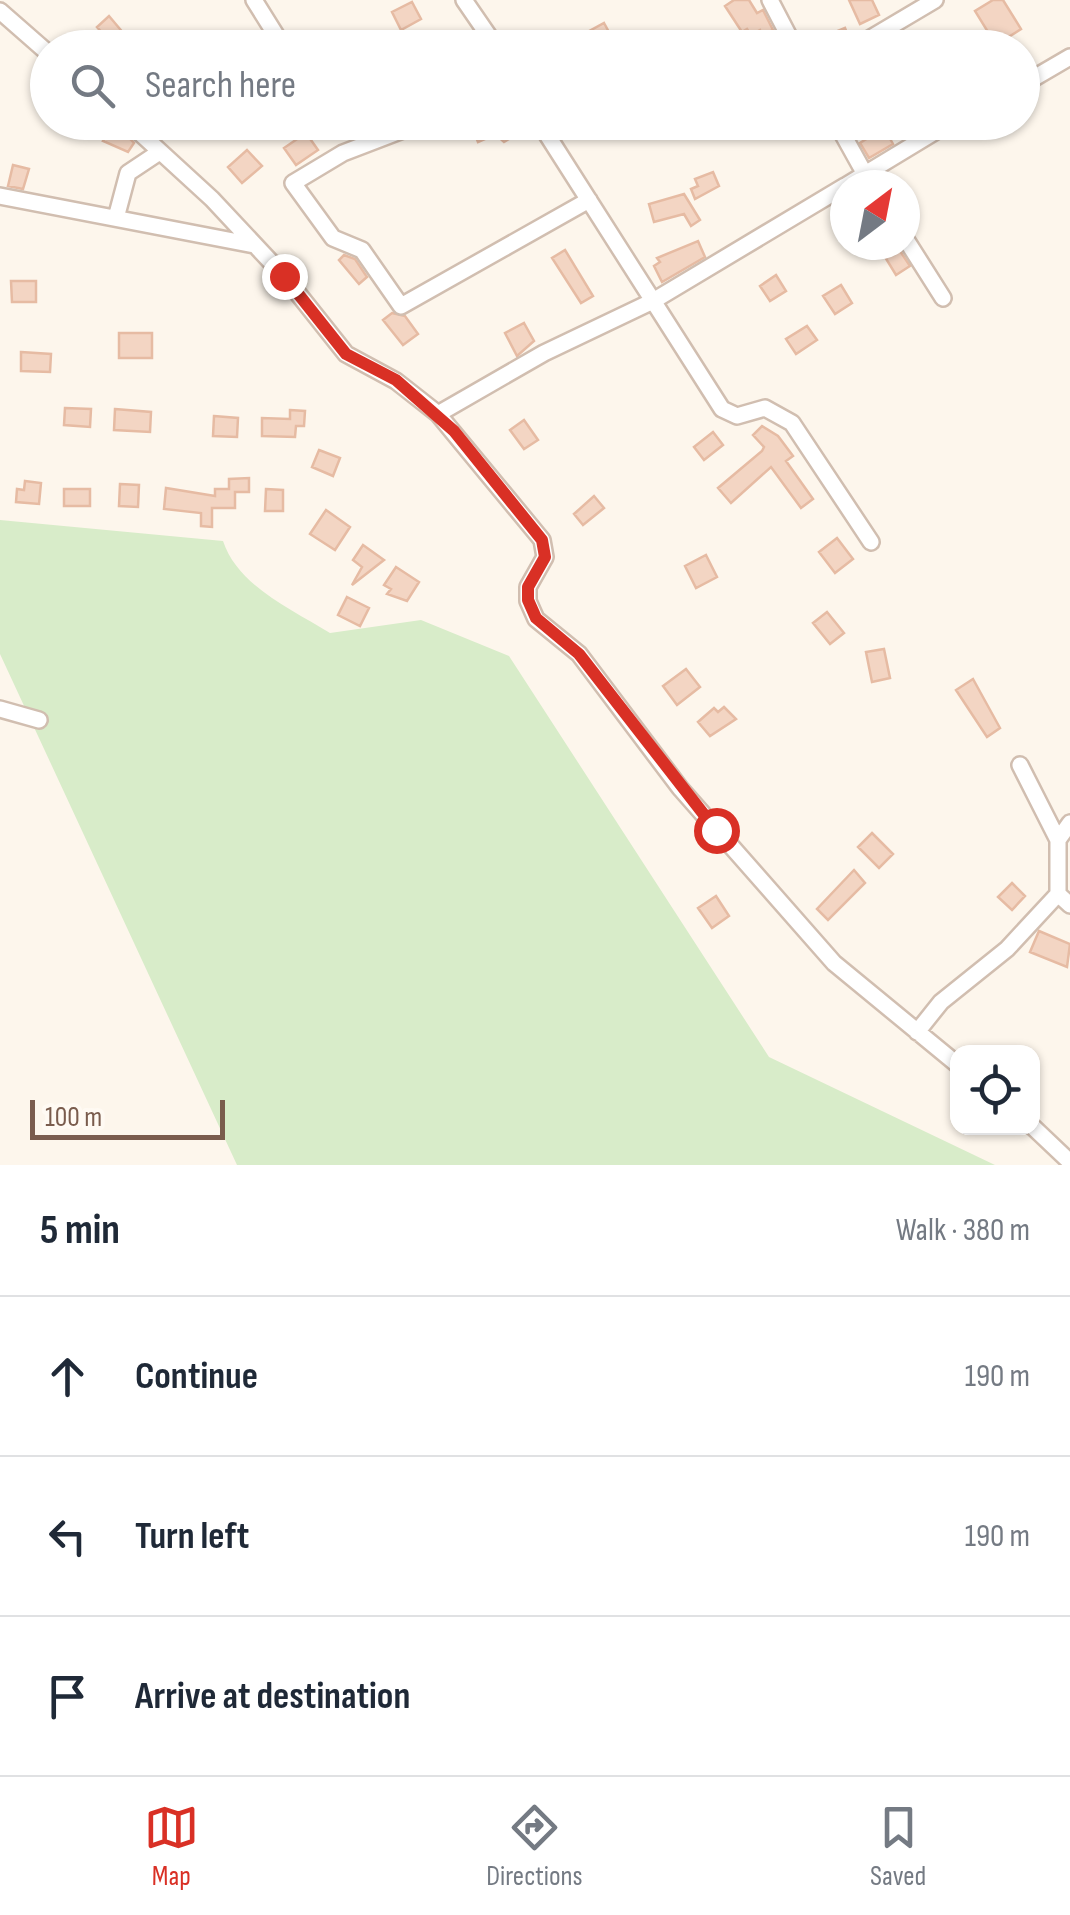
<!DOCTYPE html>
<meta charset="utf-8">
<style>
body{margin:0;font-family:"Sofia Sans Condensed",sans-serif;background:#f6f6f7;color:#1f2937}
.controls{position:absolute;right:30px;bottom:30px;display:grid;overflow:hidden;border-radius:20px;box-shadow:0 2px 8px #0004}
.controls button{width:90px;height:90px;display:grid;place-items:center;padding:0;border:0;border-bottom:2px solid #e0e1e3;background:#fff;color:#1f2937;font:50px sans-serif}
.compass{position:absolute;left:830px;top:170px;width:90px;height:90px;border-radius:50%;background:#fff;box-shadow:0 2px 8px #0004;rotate:32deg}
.scale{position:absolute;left:30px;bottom:25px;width:195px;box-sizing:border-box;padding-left:10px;border:5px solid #7a5c4d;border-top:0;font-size:28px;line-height:35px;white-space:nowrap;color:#7a5c4d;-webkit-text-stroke:8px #fffaf3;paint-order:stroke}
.stop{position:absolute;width:30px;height:30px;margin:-22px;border:8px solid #d93025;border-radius:50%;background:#fff}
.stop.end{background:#d93025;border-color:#fff;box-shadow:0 2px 10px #0008}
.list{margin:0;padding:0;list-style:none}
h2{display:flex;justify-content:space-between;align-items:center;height:130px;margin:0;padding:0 40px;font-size:42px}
h2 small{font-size:32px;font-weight:400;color:#747a83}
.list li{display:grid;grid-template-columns:65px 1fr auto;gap:30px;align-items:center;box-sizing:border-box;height:160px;padding:0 40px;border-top:2px solid #e0e1e3}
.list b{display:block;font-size:38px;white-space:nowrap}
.list em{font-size:32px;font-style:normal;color:#747a83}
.icon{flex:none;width:55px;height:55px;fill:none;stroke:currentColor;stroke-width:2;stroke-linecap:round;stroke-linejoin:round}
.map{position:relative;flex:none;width:1070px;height:1165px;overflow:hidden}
.search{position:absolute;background:#fff;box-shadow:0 2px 8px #0004;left:30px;right:30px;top:30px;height:110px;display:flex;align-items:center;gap:25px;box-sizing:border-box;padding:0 35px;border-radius:55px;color:#747a83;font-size:38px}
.sheet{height:610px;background:#fff}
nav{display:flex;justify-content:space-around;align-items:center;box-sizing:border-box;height:140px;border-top:2px solid #e0e1e3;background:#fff;font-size:28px;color:#747a83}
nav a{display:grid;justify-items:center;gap:5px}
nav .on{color:#d93025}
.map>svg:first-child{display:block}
.green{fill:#d8ecc9}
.building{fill:#f3d5c3;stroke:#e6bba3;stroke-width:2.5}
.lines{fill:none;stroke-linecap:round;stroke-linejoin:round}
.minor-casing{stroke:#d1beb0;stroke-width:20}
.minor{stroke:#fff;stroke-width:15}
.route{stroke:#d93025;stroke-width:12}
</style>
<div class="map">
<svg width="1070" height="1165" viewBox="0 0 1070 1165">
<rect width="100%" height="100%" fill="#fdf6ec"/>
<!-- green -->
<path class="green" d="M 0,520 L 223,541 C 238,586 291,609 330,633 L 421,620 L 509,656 L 769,1057 L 995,1165 L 237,1165 L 0,654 Z"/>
<!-- building -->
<path class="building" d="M 734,0 L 749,0 L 757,13 L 763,10 L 773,30 L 762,35 L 760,30 L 751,35 L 747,29 L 742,32 L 725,6 Z
M 849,0 L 872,0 L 879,15 L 860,24 Z
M 993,0 L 1003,0 L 1021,29 L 996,45 L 975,11 Z
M 412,2 L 421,19 L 401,30 L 392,12 Z
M 109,16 L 125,35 L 113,45 L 97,27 Z
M 604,23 L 615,43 L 589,48 L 582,35 Z
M 845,28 L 849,38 L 843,46 L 820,48 L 816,40 Z
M 470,122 L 489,122 L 493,131 L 510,126 L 515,135 L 504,142 L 493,132 L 494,135 L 478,142 Z
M 115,123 L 134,143 L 128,152 L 103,141 Z
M 884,128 L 893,144 L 869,158 L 860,143 Z
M 306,133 L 318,150 L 296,165 L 284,148 Z
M 247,150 L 262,166 L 242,183 L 228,167 Z
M 13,165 L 29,169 L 23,189 L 8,186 Z
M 713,172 L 719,186 L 695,199 L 691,189 L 698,186 L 695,179 Z
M 684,194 L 700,220 L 691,226 L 684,214 L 654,222 L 649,204 Z
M 698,241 L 705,257 L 662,282 L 654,266 L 660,262 L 657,258 Z
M 885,245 L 896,245 L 910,266 L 896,275 L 885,257 L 891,254 Z
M 565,250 L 593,296 L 581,303 L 552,258 Z
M 344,255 L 355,259 L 367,277 L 359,284 L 339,260 Z
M 776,275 L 786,291 L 770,301 L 760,286 Z
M 11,281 L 36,281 L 36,302 L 12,302 Z
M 841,285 L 852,303 L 835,314 L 823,296 Z
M 392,313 L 405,316 L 418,334 L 403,345 L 383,320 Z
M 524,323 L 534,341 L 517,356 L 505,333 Z
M 807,326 L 817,340 L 796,354 L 786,339 Z
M 119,333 L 152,333 L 152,358 L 119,358 Z
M 21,352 L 51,354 L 50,372 L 21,371 Z
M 65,408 L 91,409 L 90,427 L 64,425 Z
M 115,409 L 151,412 L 150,432 L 114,430 Z
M 290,410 L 305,411 L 304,426 L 296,426 L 295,437 L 262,436 L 262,418 L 290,419 Z
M 214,416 L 238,418 L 237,437 L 213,436 Z
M 524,420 L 538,440 L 524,449 L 510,430 Z
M 762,426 L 778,436 L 793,456 L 786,461 L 813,499 L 801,508 L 771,467 L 731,503 L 718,488 L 762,451 L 764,447 L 753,435 Z
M 713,432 L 723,445 L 704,460 L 694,447 Z
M 319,450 L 340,458 L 333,476 L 312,467 Z
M 249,478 L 249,492 L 235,492 L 235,508 L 212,508 L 212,527 L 201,526 L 201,513 L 164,509 L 166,488 L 215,496 L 215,489 L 229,489 L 229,479 Z
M 25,481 L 41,483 L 39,504 L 16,502 L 17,489 L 24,490 Z
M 120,484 L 139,485 L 138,507 L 119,506 Z
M 64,489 L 90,489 L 90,506 L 64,506 Z
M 266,489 L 283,490 L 283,511 L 265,511 Z
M 594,496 L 604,508 L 583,525 L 574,514 Z
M 326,510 L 350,527 L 335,550 L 310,534 Z
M 837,538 L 853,559 L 835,573 L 819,552 Z
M 363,545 L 384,560 L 352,585 L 362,567 L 353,560 Z
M 706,555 L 717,577 L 696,588 L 685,566 Z
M 396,567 L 419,582 L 407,601 L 387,594 L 391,589 L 384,585 Z
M 347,597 L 369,608 L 360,626 L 338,615 Z
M 827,612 L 844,633 L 830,644 L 813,623 Z
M 884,649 L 890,678 L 872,682 L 866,652 Z
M 686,669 L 700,687 L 677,705 L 663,686 Z
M 973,679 L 1000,728 L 987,737 L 956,690 Z
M 724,707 L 736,719 L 710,736 L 698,722 L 714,708 L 718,712 Z
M 872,833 L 893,854 L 879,868 L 858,847 Z
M 854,870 L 865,883 L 828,920 L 817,909 Z
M 1012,883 L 1025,896 L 1012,910 L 998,897 Z
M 716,896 L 729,916 L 712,928 L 698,908 Z
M 1039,931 L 1070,944 L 1067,967 L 1030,952 Z"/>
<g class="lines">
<!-- minor casing -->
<g class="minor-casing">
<path id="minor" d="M 254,0 L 279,40
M 464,0 L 497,48
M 770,0 L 795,48
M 0,11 L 48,53
M 854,48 L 935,0
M 1022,85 L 1070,57
M 128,122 L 212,199 L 284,276 L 346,354 L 396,381 L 438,414 L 542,540 L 545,557 L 528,587 L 528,601 L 536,619 L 579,654 L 680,788 L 834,963 L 958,1065
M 424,122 L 343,153 L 293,183 L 333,238 L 362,250 L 401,306 L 589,200
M 539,122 L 722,409 L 737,416 L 765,408 L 792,423 L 871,542
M 836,122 L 871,185
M 847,185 L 951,122
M 0,196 L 254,245
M 116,218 L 128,173 L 158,153
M 905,238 L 943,298
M 438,414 L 544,353 L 653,301 L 845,186
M 0,709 L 39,720
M 1020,765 L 1058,840
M 1058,894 L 1058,840 L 1070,823
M 917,1032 L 941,1002 L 1007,949 L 1058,894 L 1070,905
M 1032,1126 L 1070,1162"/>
</g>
<!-- minor -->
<use href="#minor" class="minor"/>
</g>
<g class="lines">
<!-- route -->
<path class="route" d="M 284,276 L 346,354 L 396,380 L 454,431 L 542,540 L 545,557 L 528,587 L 528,600 L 536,618 L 579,654 L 716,830"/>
</g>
</svg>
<div class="controls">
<button><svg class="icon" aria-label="locate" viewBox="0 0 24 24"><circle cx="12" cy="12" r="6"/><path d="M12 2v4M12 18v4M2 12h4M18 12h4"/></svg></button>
</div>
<svg class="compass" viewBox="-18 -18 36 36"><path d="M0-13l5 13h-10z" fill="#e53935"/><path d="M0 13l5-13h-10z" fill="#747a83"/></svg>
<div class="scale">100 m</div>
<div class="stop" style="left:716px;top:830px"></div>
<div class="stop end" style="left:284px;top:276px"></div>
<div class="search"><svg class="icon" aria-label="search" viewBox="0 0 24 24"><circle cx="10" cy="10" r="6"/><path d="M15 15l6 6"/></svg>Search here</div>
</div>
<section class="sheet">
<h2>5 min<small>Walk · 380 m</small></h2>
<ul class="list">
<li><svg class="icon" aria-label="ahead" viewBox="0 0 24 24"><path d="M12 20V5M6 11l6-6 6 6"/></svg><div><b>Continue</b></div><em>190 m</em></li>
<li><svg class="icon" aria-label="left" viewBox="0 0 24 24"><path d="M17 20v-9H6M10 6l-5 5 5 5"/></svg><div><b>Turn left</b></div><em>190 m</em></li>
<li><svg class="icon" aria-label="arrive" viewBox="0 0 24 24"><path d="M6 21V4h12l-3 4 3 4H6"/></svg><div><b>Arrive at destination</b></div></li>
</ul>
</section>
<nav>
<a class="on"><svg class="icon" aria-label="map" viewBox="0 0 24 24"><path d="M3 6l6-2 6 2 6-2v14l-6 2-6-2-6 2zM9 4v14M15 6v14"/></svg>Map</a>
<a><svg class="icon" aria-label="directions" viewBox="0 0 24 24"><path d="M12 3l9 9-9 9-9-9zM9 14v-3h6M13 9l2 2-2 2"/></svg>Directions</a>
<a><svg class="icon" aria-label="saved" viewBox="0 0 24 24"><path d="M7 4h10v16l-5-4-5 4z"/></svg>Saved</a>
</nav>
